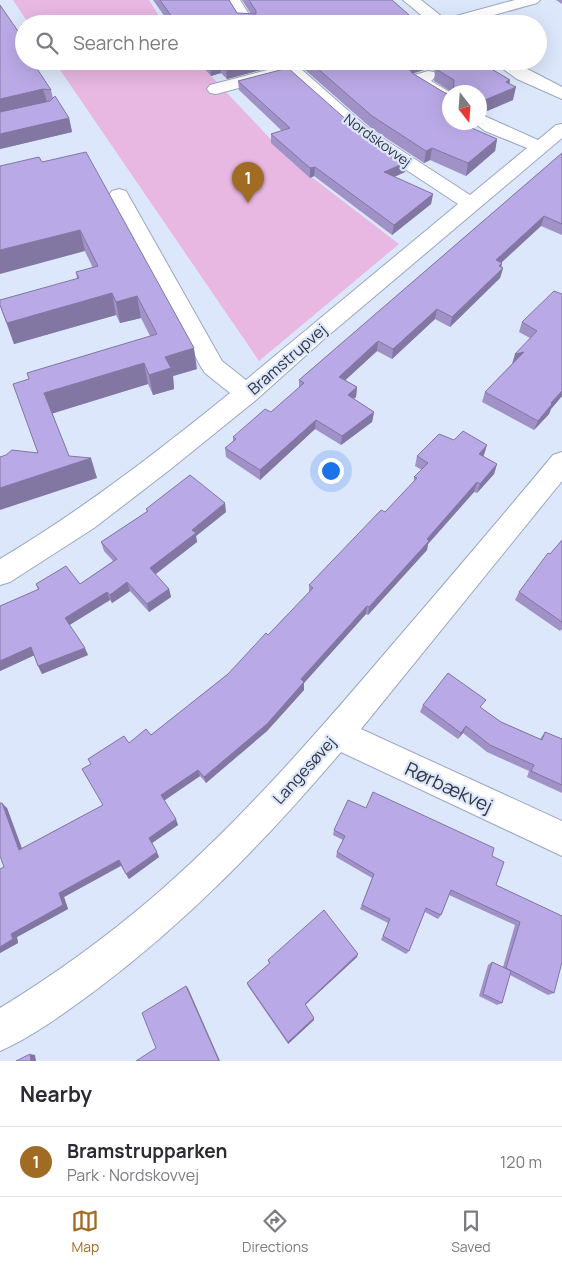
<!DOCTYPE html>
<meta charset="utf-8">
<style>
body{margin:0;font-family:Manrope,sans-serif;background:#f2f2f3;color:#2b2b33}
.compass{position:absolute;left:442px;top:85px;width:45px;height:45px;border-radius:50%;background:#fff;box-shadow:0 5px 20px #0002;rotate:163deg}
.you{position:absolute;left:330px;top:470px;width:18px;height:18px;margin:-12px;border:4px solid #fff;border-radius:50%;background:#1a73e8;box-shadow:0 0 0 8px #1a73e833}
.badge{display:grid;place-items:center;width:32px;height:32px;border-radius:50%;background:#a06c24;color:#fff;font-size:16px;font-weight:700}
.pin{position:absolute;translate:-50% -41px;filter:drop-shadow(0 1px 2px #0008)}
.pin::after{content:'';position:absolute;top:26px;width:18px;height:15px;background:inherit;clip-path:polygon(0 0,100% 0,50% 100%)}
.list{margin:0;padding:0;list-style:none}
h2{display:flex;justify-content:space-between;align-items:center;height:65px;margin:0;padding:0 20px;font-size:21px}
h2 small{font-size:16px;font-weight:400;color:#7c7c81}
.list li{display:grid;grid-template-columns:32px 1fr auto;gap:15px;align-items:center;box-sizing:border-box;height:70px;padding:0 20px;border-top:1px solid #e1e1e2}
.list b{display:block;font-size:19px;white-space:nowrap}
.list p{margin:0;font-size:16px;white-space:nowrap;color:#7c7c81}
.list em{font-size:16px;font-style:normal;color:#7c7c81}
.icon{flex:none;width:28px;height:28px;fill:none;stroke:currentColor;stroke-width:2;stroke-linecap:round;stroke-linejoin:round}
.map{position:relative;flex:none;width:562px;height:1061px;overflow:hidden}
.search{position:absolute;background:#fff;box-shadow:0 5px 20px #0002;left:15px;right:15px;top:15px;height:55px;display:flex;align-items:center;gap:12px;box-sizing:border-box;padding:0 18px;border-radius:28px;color:#7c7c81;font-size:19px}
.sheet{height:135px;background:#fff}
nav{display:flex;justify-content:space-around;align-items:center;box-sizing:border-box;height:70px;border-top:1px solid #e1e1e2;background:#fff;font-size:14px;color:#7c7c81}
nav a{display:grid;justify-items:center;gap:2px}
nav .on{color:#a06c24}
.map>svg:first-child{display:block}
.green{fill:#e8b7e2}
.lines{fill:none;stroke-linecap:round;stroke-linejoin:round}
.minor-casing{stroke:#9ba7bf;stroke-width:2}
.minor{fill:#fff;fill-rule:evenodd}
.wall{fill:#a091c7}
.shaded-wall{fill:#8276a2}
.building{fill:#baa9e7;stroke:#8276a2}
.labels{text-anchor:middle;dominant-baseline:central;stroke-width:4.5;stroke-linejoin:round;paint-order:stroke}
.far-street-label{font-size:14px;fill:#323740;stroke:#dce7fb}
.street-label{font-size:16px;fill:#323740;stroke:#dce7fb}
.near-street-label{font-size:19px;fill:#323740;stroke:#dce7fb}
</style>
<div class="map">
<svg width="562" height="1061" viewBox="0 0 562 1061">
<rect width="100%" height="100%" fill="#dce7fb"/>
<!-- green -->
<path class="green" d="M 13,0 L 149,0 L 164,24 L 29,24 Z
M 54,61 L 197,61 L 292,162 L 399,244 L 259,361 Z"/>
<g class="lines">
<!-- minor casing -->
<g class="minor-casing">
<path id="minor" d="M 224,0 L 240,0 L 255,24 L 239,24 Z
M 403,0 L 421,0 L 445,19 L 515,0 L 540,0 L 537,3 L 462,24 L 432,24 Z
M 274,61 L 292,61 L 370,130 L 470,195 L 527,148 L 485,131 L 473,122 L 480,122 L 480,114 L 538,140 L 556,125 L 562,124 L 562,138 L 323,340 L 256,400 L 172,468 L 94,528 L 10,582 L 0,585 L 0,559 C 82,510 156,453 230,393 L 205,373 L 201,367 L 109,195 L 112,191 L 119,189 L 126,191 L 222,361 L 246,380 L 458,204 L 358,138 Z
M 492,61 L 512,61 L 562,87 L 562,99 L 517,79 Z
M 275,68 L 281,69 L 283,73 L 281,77 L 216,94 L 210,93 L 207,89 L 210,85 Z
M 428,71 L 434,72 L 436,76 L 431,81 L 450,92 L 450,105 L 444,104 L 411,84 L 408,80 L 411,76 Z
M 562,452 L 562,481 L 361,729 L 562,821 L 562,856 L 341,752 C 267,839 188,921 96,990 C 66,1012 34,1036 0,1051 L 0,1008 C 54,975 105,938 153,897 C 241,821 317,733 392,645 C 446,582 500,519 553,455 Z"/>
</g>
<!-- minor -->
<use href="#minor" class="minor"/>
</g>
<!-- wall -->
<path class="wall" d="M 153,0 L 229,0 L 237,13 L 251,14 L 242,0 L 392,0 L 409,15 L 420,24 L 170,24 Z
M 556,0 L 562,0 L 562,4 Z
M 22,37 L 24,46 L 24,61 L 51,90 L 53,98 L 69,118 L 72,132 L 0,149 Z
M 197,61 L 276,61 L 276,66 L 227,79 L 221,73 L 211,76 Z
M 295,61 L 478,61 L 510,80 L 509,83 L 513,100 L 480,114 L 480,92 L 452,92 L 434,81 L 435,72 L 434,70 L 427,69 L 412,74 L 450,122 L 497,139 L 495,151 L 466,176 L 430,160 L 424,163 L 371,128 Z
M 238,81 L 358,130 L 407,162 L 405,172 L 394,177 L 433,194 L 431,204 L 392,235 L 314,176 L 310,178 L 271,143 L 271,134 L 282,131 L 239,90 Z
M 562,153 L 562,235 L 541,226 L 501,263 L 501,267 L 503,268 L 500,278 L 450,327 L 435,319 L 392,359 L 377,351 L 345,380 L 357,387 L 356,397 L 353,399 L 374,412 L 372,422 L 341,445 L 315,429 L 260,480 L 226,457 L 225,448 L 233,442 L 233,437 L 271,412 L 299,388 L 299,380 Z
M 42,162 L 197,369 L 173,376 L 174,389 L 153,395 L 148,384 L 52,413 L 69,456 L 97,478 L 38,453 L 29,380 L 150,336 L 141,318 L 120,323 L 116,315 L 14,344 L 0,306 L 77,279 L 76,272 L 93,268 Z
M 562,294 L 562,396 L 551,409 L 549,414 L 534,430 L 482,402 L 485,392 L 513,363 L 512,364 L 530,338 L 519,332 L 522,322 Z
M 484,455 L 483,456 L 497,464 L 494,474 L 477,493 L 474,492 L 428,544 L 427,550 L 407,572 L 368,615 L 366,614 L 304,683 L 304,690 L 267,731 L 206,783 L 200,776 L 164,801 L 178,825 L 152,843 L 159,857 L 129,879 L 121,866 L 64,897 L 68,909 L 17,937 L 18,943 L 0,953 L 7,808 L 22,848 L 103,805 L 129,743 L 151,735 L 228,674 L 268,635 L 309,593 L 309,585 L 385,512 L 414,482 L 414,477 L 422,470 L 415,466 L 417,456 Z
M 146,509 L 226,512 L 196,536 L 197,542 L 155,574 L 169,589 L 171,597 L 149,612 L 130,591 L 112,603 L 110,600 L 69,625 L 88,655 L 42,674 L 34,655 L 0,671 L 0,606 L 38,590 L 36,584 L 80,584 L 113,561 L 104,551 L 101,542 L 147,512 Z
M 562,540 L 562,629 L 560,631 L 515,600 L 519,592 Z
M 423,705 L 481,708 L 501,722 L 540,739 L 545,732 L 562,739 L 562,793 L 527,777 L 529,771 L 487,752 L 463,733 L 458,739 L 420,712 Z
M 366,808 L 492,856 L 496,885 L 562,916 L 554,993 L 548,995 L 510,975 L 502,1003 L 497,1005 L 479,996 L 488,965 L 492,962 L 503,967 L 515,925 L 449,895 L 441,915 L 438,919 L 425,912 L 409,951 L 406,954 L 381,940 L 388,923 L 360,909 L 372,878 L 336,857 L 337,852 L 343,840 L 333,835 L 334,830 Z
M 357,957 L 305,1005 L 314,1018 L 314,1020 L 288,1044 L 248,986 L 247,983 L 269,964 L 268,960 Z"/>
<!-- shaded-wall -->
<path class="shaded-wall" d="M 22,37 L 24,46 L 24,50 L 16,38 Z
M 220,61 L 221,73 L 211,76 L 210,64 Z
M 247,61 L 276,61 L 276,66 L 227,79 L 226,67 Z
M 415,61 L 429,61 L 427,69 L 410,74 L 408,67 L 412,62 Z
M 510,80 L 508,91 L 516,87 L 513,100 L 480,114 L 480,102 L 506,82 Z
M 43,89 L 47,102 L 0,113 L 0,99 Z
M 69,118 L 72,132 L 0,149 L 0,134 Z
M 497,139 L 495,151 L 466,176 L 468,163 Z
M 432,148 L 430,160 L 424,163 L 426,151 Z
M 407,162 L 405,172 L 383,182 L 384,172 Z
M 315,167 L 314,176 L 310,178 L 310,168 Z
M 433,194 L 431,204 L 392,235 L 394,225 Z
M 544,216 L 541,226 L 493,270 L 496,260 Z
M 80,230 L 85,251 L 0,274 L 0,250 Z
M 502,263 L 501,270 L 503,268 L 500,278 L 450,327 L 452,317 Z
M 112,293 L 116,315 L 14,344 L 7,323 Z
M 137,296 L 141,318 L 120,323 L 116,302 Z
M 437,309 L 435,319 L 392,359 L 393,349 Z
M 378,341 L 377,351 L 338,387 L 339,377 Z
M 194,348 L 197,369 L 173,376 L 174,389 L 153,395 L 149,375 L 165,357 Z
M 524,352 L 521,361 L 512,364 L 515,354 Z
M 144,363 L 148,384 L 51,414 L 44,393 Z
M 357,387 L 356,397 L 347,405 L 348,395 Z
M 562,391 L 562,396 L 551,409 L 549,414 L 534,430 L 538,421 L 551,403 Z
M 374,412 L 372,422 L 341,445 L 342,436 Z
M 316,420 L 315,429 L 260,480 L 260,470 Z
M 487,445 L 484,455 L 476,464 L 479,454 Z
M 91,458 L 97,478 L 0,510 L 0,488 Z
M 497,464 L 494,474 L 477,493 L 480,484 Z
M 477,482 L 474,492 L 428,544 L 427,550 L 368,615 L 369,607 L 427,539 Z
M 225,503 L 226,512 L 196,536 L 197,542 L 152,577 L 150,568 L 192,530 Z
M 127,582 L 130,591 L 112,603 L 110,595 Z
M 169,589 L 171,597 L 149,612 L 147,604 Z
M 107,592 L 110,600 L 68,626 L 65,618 Z
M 367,606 L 366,614 L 304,683 L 304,690 L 267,731 L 206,783 L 204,777 L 301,679 Z
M 31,647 L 35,655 L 0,671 L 0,661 Z
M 85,648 L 88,655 L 42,674 L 38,666 Z
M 466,726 L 463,733 L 458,739 L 461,733 Z
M 198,770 L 200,776 L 163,801 L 161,795 Z
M 2,803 L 7,808 L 24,855 L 19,850 Z
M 176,819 L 178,825 L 152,843 L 149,838 Z
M 157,852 L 159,857 L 129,879 L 126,874 Z
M 119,860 L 122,865 L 64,897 L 68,909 L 17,937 L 18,943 L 0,953 L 0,947 L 11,934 L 59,893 Z
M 358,954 L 357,957 L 304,1006 L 305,1004 Z
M 186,986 L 188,988 L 220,1061 L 219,1061 Z
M 314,1018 L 314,1020 L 288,1044 L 288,1042 Z
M 30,1054 L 35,1055 L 36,1061 L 31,1061 Z"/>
<!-- building -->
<path class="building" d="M 160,0 L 229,0 L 237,13 L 256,14 L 256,11 L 249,0 L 392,0 L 409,15 L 420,24 L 177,24 Z
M 0,5 L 22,37 L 16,38 L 24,49 L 24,61 L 32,61 L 51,90 L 43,89 L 0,99 Z
M 208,61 L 219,61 L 210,64 Z
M 220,61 L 247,61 L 226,67 Z
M 309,61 L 415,61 L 412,62 L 408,67 L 412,73 L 445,93 L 450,94 L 450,115 L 444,117 L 450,119 L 450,122 L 458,122 L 497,139 L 468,163 L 432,148 L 426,151 L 372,116 Z
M 438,61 L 478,61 L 510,80 L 506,82 L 516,87 L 480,102 L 480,92 L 453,92 L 454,80 L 436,69 L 440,64 Z
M 288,68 L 358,130 L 407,162 L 384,172 L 433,194 L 394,225 L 315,167 L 310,168 L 271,134 L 290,128 L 238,81 Z
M 55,96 L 69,118 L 0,134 L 0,112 L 50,101 Z
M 86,152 L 194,348 L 165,357 L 171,368 L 149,375 L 144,363 L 44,393 L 69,456 L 91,458 L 0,488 L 0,457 L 6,455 L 12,450 L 38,453 L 13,384 L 29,379 L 27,373 L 157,334 L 137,296 L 116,302 L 112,293 L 7,323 L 0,305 L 0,300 L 79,278 L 76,272 L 98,266 L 80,230 L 0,250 L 0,166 L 39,157 L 42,162 Z
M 562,153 L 562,224 L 544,216 L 496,260 L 502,263 L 499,266 L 503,268 L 452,317 L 437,309 L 393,349 L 378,341 L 339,377 L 357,387 L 348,395 L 374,412 L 342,436 L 316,420 L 260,470 L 225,448 L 236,439 L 233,437 L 265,409 L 271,412 L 304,383 L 299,380 Z
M 554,291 L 562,294 L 562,391 L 551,403 L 552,404 L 538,421 L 485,392 L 524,352 L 515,354 L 537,331 L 522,322 Z
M 463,431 L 487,445 L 479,454 L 497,464 L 480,484 L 477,482 L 427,539 L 429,541 L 369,607 L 367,606 L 301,679 L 304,682 L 267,724 L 204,777 L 198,770 L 161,795 L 176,819 L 149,838 L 157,852 L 126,874 L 119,860 L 59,893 L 63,905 L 11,934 L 13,939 L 0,947 L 0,869 L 4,867 L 0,856 L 0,803 L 2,803 L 19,850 L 103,805 L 82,769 L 91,764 L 88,759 L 124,736 L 129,743 L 146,729 L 151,735 L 228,674 L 266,633 L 268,635 L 313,588 L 309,585 L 381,510 L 385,512 L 417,478 L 414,477 L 428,463 L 417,456 L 439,434 L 454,440 Z
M 190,475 L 225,503 L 192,530 L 196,533 L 150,568 L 169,589 L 147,604 L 127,582 L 110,595 L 107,592 L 65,618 L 85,648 L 38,666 L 31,647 L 0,661 L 0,606 L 39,589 L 36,584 L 66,566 L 80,584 L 117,559 L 101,542 L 148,511 L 146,509 Z
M 562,540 L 562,622 L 519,592 L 548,553 L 550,554 Z
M 448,673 L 486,700 L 480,707 L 501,722 L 542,740 L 545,732 L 562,739 L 562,785 L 531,771 L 534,765 L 490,745 L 466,726 L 461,733 L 423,705 Z
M 373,792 L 494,848 L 492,856 L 504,862 L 496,885 L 562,916 L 562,962 L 554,993 L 506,968 L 520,922 L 451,890 L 441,915 L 426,908 L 409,951 L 383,936 L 390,919 L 362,905 L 374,874 L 337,852 L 345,836 L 334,830 L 348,800 L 366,808 Z
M 324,910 L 358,954 L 305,1004 L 314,1018 L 288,1042 L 247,983 L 270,963 L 268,960 Z
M 492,962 L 511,971 L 502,1003 L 483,994 Z
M 186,986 L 219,1061 L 136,1061 L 156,1048 L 142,1013 Z
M 30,1054 L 31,1061 L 16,1061 Z"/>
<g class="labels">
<!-- far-street labels -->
<g class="far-street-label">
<text transform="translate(378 140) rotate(36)">Nordskovvej</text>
</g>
<!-- street labels -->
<g class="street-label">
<text transform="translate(287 359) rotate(-41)">Bramstrupvej</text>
<text transform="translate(304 770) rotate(-48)">Langesøvej</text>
</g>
<!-- near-street labels -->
<g class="near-street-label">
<text transform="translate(449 787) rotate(25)">Rørbækvej</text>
</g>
</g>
</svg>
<svg class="compass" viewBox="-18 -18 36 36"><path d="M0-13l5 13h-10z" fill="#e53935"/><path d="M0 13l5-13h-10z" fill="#7c7c81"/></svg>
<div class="you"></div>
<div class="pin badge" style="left:248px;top:203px">1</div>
<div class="search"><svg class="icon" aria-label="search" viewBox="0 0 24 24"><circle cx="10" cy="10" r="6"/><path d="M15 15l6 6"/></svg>Search here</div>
</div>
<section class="sheet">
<h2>Nearby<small></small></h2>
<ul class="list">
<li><span class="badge">1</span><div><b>Bramstrupparken</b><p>Park · Nordskovvej</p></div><em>120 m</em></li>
</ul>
</section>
<nav>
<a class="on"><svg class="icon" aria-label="map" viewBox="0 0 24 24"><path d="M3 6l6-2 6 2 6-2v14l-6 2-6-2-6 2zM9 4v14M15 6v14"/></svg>Map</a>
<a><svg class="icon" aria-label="directions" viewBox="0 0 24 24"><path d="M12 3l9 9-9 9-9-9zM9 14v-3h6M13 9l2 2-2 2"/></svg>Directions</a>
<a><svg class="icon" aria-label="saved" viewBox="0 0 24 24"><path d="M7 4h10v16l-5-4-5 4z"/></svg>Saved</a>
</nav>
